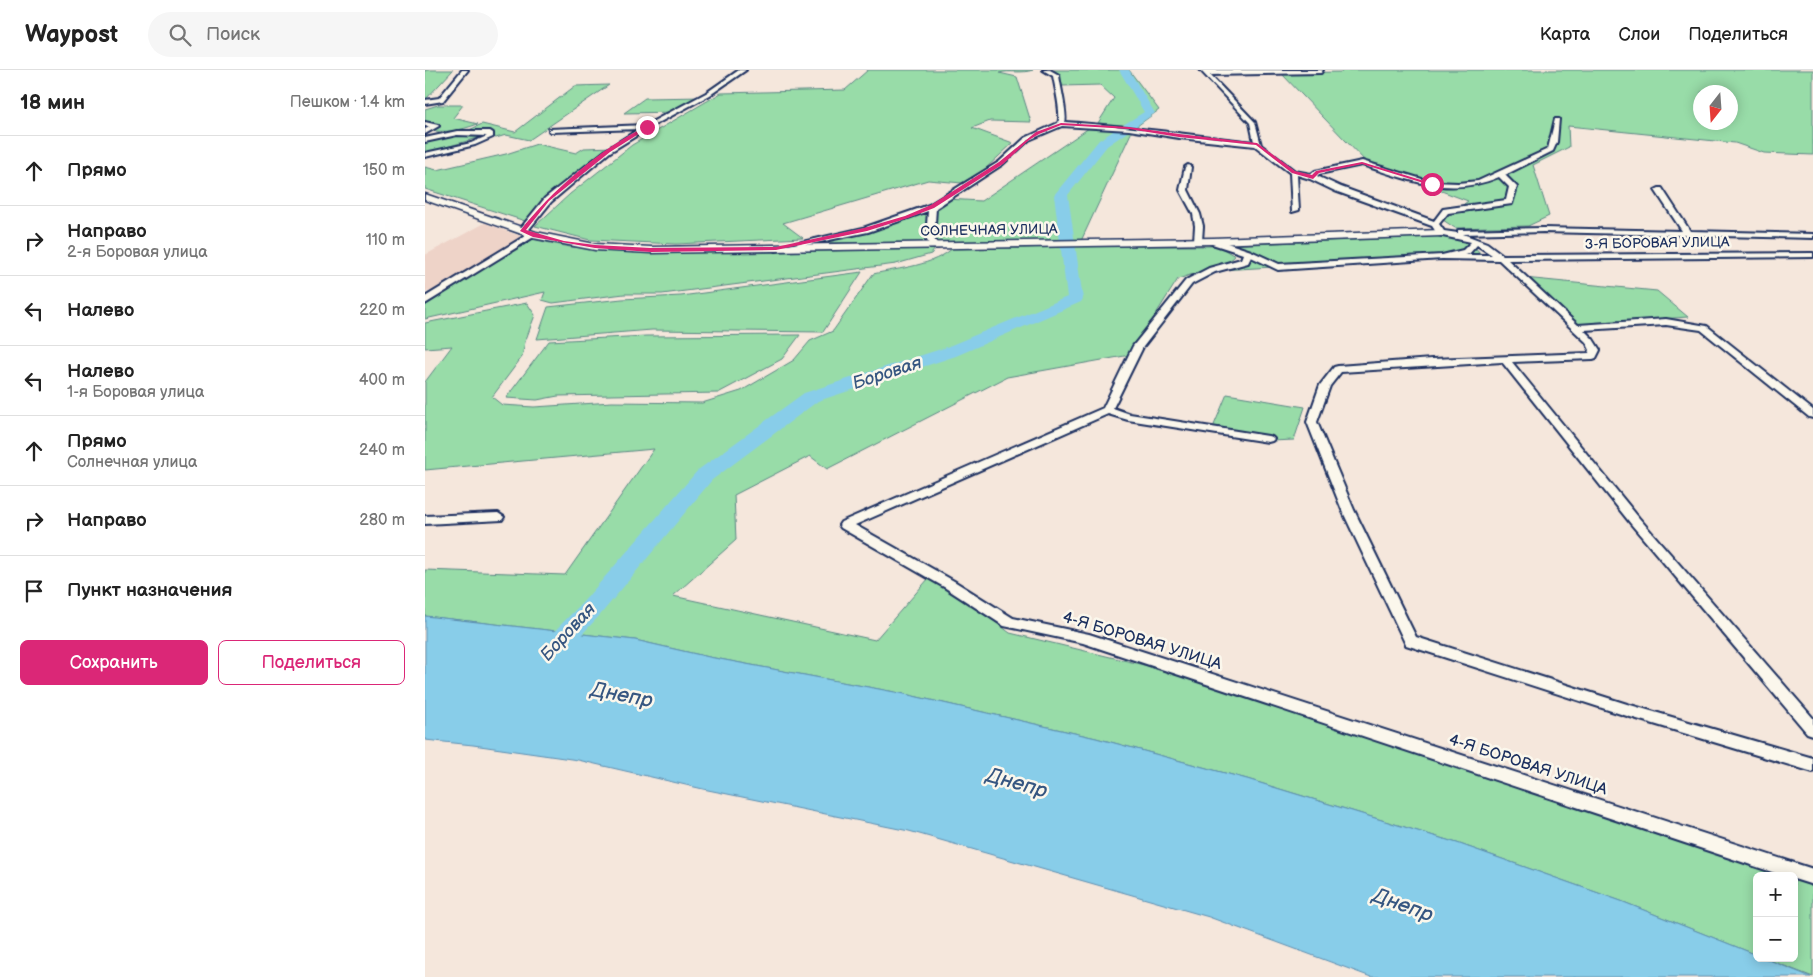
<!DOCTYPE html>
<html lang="ru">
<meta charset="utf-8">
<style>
body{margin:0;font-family:"Balsamiq Sans",sans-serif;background:#f6f6f6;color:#222}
.controls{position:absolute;right:15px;bottom:15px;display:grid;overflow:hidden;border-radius:8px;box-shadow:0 2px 12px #0003}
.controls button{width:45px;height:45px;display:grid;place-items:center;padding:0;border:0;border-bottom:1px solid #e0e0e0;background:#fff;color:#222;font:25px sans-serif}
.compass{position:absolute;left:1268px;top:15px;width:45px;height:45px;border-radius:50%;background:#fff;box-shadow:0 2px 12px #0003;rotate:197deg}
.stop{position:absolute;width:15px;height:15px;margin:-11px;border:4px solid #db2777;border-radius:50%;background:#fff}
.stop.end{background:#db2777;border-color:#fff;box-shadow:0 1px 5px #0008}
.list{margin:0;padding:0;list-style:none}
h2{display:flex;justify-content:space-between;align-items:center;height:65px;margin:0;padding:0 20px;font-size:21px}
h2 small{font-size:16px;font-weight:400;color:#767676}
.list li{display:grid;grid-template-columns:32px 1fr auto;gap:15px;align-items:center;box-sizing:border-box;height:70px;padding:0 20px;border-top:1px solid #e0e0e0}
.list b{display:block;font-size:19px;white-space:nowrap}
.list p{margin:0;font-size:16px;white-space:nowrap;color:#767676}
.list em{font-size:16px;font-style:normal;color:#767676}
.actions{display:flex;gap:10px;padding:15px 20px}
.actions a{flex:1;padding:11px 0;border:1px solid #db2777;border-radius:8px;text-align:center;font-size:18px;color:#db2777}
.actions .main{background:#db2777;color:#fff}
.icon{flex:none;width:28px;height:28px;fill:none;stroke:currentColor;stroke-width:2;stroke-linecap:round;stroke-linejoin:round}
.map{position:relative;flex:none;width:1388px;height:907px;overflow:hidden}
header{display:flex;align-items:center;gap:30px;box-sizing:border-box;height:70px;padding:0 25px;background:#fff;border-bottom:1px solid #e0e0e0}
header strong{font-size:24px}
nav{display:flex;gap:28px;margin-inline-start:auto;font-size:18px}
.search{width:350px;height:45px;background:#f6f6f6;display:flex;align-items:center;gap:12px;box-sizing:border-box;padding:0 18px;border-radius:28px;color:#767676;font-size:19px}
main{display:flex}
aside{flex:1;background:#fff}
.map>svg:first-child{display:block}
.built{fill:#eed3c8}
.green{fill:#98dca8;stroke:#5a8683;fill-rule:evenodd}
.water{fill:#88cde9;stroke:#5c8eb1}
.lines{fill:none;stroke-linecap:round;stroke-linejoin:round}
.river{fill:#88cde9;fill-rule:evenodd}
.street-casing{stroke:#1b2f5e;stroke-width:4}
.secondary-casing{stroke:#1b2f5e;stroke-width:3}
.street{fill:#fbf7ec;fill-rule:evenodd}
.secondary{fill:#fbf7ec;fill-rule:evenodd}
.route{fill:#db2777}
.labels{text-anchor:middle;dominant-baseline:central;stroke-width:5;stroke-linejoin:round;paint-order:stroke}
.far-street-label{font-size:14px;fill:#1b2f5e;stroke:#fbf7ec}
.street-label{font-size:16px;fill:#1b2f5e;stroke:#fbf7ec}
.water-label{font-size:18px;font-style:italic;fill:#365681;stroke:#fbf7ec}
.near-water-label{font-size:21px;font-style:italic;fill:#365681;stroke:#fbf7ec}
</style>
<header>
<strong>Waypost</strong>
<div class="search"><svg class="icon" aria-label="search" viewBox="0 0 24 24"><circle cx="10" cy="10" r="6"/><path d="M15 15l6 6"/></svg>Поиск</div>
<nav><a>Карта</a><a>Слои</a><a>Поделиться</a></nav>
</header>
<main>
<aside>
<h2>18 мин<small>Пешком · 1.4 km</small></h2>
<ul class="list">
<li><svg class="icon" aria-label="ahead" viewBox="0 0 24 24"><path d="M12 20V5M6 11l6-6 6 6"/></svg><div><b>Прямо</b></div><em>150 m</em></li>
<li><svg class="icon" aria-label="right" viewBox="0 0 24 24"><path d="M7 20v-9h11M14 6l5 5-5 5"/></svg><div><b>Направо</b><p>2-я Боровая улица</p></div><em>110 m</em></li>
<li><svg class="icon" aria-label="left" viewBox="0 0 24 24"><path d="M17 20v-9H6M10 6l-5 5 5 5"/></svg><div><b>Налево</b></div><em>220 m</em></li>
<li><svg class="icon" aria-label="left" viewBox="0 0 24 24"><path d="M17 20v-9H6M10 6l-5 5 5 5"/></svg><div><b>Налево</b><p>1-я Боровая улица</p></div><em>400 m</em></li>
<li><svg class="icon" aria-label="ahead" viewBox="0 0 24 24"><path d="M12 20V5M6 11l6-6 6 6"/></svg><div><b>Прямо</b><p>Солнечная улица</p></div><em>240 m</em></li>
<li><svg class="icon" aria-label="right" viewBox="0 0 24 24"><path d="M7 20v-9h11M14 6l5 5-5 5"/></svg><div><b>Направо</b></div><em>280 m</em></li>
<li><svg class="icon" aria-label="arrive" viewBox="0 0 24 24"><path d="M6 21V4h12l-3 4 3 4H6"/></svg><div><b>Пункт назначения</b></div></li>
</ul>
<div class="actions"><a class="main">Сохранить</a><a>Поделиться</a></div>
</aside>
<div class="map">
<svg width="1388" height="907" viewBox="0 0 1388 907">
<rect width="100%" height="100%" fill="#f5e7dc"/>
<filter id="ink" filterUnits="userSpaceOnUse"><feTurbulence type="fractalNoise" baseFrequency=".02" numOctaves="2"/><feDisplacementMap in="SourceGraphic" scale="10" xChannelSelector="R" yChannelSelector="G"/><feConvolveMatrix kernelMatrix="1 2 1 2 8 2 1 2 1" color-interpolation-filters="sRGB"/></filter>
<g filter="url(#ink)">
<!-- built -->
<path class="built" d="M 60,153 L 98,167 L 11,220 L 0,222 L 0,185 Z"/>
<!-- green -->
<path class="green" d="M 0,0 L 28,0 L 0,30 Z
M 443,0 L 608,0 C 596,4 585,0 574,3 L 592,7 L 606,52 L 565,51 L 547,58 L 588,73 L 560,99 L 537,113 L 503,110 L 358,153 L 378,168 L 251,174 L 165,170 L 110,156 L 145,124 L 207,75 L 296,23 L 420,20 Z
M 623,0 L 704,0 L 734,40 L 712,56 L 673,53 L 689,28 L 675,15 L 637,16 L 634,4 Z
M 916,0 L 1388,0 L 1388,85 L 1339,83 L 1310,73 L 1143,56 L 1144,77 L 1108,95 L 1124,146 L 1103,156 L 1030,158 L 1018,150 L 1043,131 L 942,93 L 856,3 L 917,2 ZM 1276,22 L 1306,22 L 1306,52 L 1276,52 Z
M 184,15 L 104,70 L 81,65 L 71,68 L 56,62 L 42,61 L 57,54 L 90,62 L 150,16 Z
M 279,27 L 252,42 L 199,43 L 220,28 Z
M 13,35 L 38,35 L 28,48 L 53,54 C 33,61 22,63 1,60 L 11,55 L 0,53 L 0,39 Z
M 664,58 L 707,61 L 656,171 L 392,173 L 391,170 L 457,157 L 522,129 L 556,131 Z
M 49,63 L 53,68 L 0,83 L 0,69 Z
M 112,74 L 151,83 L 159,78 L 189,77 L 100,151 L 0,119 L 0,97 L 12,100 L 81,84 Z
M 1020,166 L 1045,172 L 1057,185 L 796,200 L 820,189 L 803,175 Z
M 106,169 L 145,177 L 218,181 L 321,183 L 511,178 L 506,184 L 471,194 L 237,224 L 199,224 L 128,233 L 117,230 L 120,222 L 0,249 L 0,233 Z
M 659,176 L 793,176 L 810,186 L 802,193 L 753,209 L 705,285 L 582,307 L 402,399 L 385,386 L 309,425 L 311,470 L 248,526 L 450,570 L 504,508 L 510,506 L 585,563 L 723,596 L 1388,810 L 1388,907 L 1339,888 L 1369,888 L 1369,806 L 1332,806 L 1332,885 L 1196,831 L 1032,773 L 822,709 L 671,668 L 475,623 L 284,587 L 210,570 L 0,546 L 0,500 L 140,505 L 229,379 L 0,400 L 0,312 L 27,276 L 0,278 L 0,253 L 102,233 L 110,245 L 100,272 L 97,287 L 67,327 L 77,335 L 109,337 L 187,332 L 277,333 L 316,321 L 369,290 L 385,271 L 408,261 L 448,204 C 474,198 509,196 529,177 L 594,178 Z
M 437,202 L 398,262 L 227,260 L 112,269 L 123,237 L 197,229 L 256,226 Z
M 1099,208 L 1232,221 L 1263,247 L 1151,255 Z
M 375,265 L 357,289 L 293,323 L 133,326 L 112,330 L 81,328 L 124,271 L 221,266 Z
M 802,324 L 880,337 L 869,370 L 847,371 L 787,360 Z"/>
<!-- water -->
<path class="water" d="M 0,546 L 210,570 L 284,587 L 475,623 L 671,668 L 822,709 L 1032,773 L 1196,831 L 1332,885 L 1332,888 L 1339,888 L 1386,907 L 946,907 L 784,847 L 484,761 L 278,719 L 153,690 L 48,675 L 0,670 Z"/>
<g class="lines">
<!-- river -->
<path class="river" d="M 694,0 L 704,0 L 730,43 L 682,76 L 643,125 L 658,229 L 656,232 L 531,286 L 393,331 L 287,410 L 176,544 L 132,591 L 123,594 L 114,591 L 110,584 L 114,577 L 158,532 L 273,400 L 379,323 L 519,278 L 642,227 L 629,125 L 674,70 L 719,42 Z"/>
<!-- street casing -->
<g class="street-casing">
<path id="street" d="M 37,0 L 43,0 L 18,31 L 0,34 L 0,30 L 14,28 Z
M 314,0 L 321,0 L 285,25 L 224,58 L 185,82 L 126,132 L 101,163 L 95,163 L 95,159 L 120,128 L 181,80 L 214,59 L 126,62 L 124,61 L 124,59 L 221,55 L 281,23 Z
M 618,0 L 625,0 L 634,5 C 635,15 643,46 640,52 C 703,56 766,65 829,72 L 825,53 L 775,0 L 898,0 L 896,3 L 785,5 L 830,52 L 836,75 L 870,101 L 886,104 L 890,101 L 937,91 L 1007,112 L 1033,113 L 1053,111 L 1123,79 L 1130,49 L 1134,49 L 1132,72 L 1128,81 L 1080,105 L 1092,117 L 1087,134 L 1023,143 L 1014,154 L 1019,161 L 1033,163 L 1033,160 L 1036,160 L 1118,158 L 1257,161 L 1230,120 L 1234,118 L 1237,118 L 1265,161 L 1388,164 L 1388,168 L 1118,162 L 1038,164 L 1062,173 L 1078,185 L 1388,183 L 1388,187 L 1083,190 L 1153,255 L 1241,249 L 1282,256 L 1388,340 L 1388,348 L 1384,347 L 1276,260 L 1241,255 L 1159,260 L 1168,269 L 1175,280 L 1171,288 L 1168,289 L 1087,292 L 1214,448 L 1388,648 L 1388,665 L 1382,663 L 1206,454 L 1077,292 L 916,302 L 905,316 L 892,352 L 929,440 L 991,567 L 1202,634 L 1388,688 L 1388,702 L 1202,646 L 981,575 L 917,440 L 882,352 L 895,315 L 909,297 L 913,296 L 1007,289 L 1164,283 L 1165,280 L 1161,272 L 1074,190 L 1017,189 L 853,200 L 826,187 L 823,193 L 790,202 L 767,214 L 718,277 L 688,338 L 705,344 L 843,366 L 847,367 L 849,369 L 847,371 L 843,372 L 703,350 L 683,344 L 430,455 L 529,511 L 588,548 L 664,564 L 1388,799 L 1388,815 L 1369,809 L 1369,806 L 1359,806 L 658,573 L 579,556 L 519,517 L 416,458 L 414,455 L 416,452 L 678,338 L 708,276 L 761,210 L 784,198 L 816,189 L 818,184 L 784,173 L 784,169 L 790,169 L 826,181 L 854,194 L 1017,185 L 1038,180 L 1046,172 L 1013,165 L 1007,156 L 910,121 L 885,109 L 872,105 L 874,140 L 867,142 L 865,103 L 830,76 L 754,68 L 704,60 L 637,56 L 604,70 L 578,94 L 511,138 L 509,169 L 514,176 L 513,178 L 507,178 L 501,169 L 503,141 L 443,162 L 351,181 L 347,179 L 438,158 L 504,135 L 574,92 L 600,68 L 633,53 C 637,45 630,17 628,6 ZM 937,95 C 985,110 1024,128 1074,107 L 1084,117 L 1081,130 L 1018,139 L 1009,151 L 916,117 L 892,106 L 894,104 ZM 1052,175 L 1067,185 L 1039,185 L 1044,184 Z
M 0,52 L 13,55 L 14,56 L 0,64 L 0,59 L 5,57 L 0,56 Z
M 32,61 L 65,61 L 68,63 L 68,67 L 50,75 L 0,87 L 0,83 L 46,73 L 62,66 L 32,65 L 0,72 L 0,68 Z
M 763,95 L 766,97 L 763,120 L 775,144 L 778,156 L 777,171 L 773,173 L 769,171 L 770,156 L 768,144 L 755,120 L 760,97 Z
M 105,163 L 112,165 L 0,234 L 0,227 Z
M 73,443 L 79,447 L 77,450 L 0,454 L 0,446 Z"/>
</g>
<!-- secondary casing -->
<g class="secondary-casing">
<path id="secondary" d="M 0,124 L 111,162 L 170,174 L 226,177 L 788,168 L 1016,160 L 1022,163 L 1016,166 L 788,174 L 226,183 L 170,180 L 108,168 L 0,130 Z"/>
</g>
<!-- street -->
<use href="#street" class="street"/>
<!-- secondary -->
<use href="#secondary" class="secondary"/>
</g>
</g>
<!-- route -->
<path class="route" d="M 636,53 L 704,57 L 754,64 L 832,73 L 870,101 L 887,105 L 891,101 L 937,92 L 1009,114 L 1005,115 L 937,94 L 894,103 L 888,109 L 867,103 L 831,75 L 754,67 L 704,59 L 636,55 L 614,64 L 604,70 L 578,94 L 509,138 L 483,148 L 442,161 L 351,180 L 226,182 L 170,178 L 108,167 L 95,161 C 125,122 177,77 222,56 L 223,58 L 185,82 L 124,131 L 101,160 L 139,171 L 170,175 L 226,178 L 351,177 L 439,158 L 480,146 L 506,135 L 574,92 L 611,62 Z"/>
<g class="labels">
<!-- far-street labels -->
<g class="far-street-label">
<text transform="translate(564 160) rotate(-1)">СОЛНЕЧНАЯ УЛИЦА</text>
<text transform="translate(1232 173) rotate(-1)">3-Я БОРОВАЯ УЛИЦА</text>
</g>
<!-- street labels -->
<g class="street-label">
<text transform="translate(717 571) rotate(17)">4-Я БОРОВАЯ УЛИЦА</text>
<text transform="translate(1103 695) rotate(18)">4-Я БОРОВАЯ УЛИЦА</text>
</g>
<!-- water labels -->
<g class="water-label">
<text transform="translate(462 303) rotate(-18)">Боровая</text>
<text transform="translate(143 562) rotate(-47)">Боровая</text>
</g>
<!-- near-water labels -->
<g class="near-water-label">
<text transform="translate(197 625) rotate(11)">Днепр</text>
<text transform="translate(592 713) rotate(16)">Днепр</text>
<text transform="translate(978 835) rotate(20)">Днепр</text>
</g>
</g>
</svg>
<div class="controls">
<button>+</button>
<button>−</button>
</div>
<svg class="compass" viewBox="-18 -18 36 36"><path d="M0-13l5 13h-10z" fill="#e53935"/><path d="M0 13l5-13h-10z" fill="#767676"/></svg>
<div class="stop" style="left:1007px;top:114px"></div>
<div class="stop end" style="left:222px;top:57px"></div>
</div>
</main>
